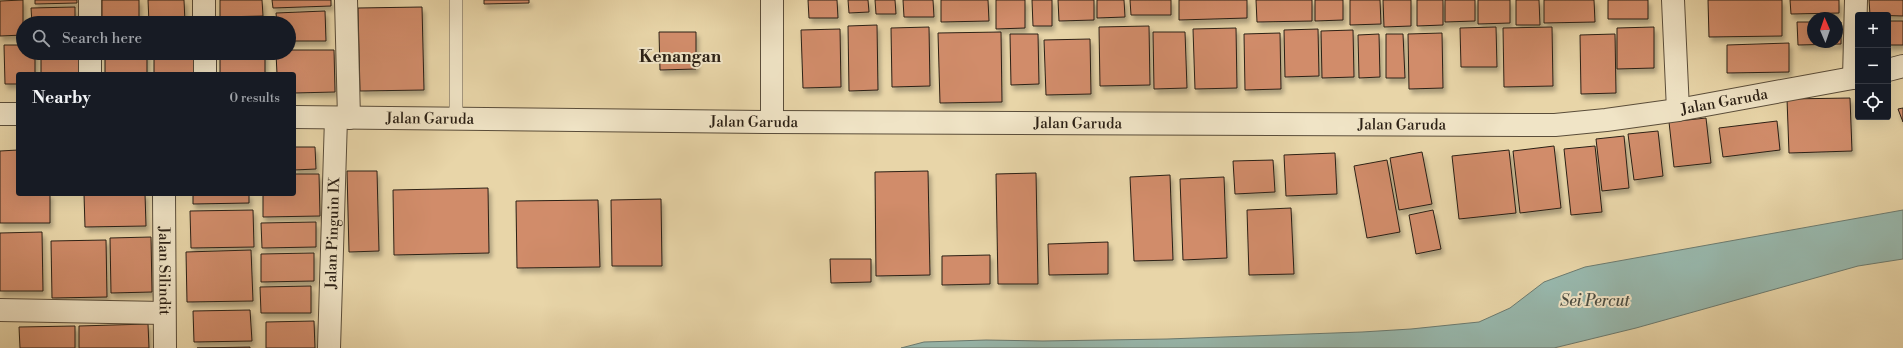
<!DOCTYPE html>
<meta charset="utf-8">
<style>
body{margin:0;font-family:"Libre Bodoni",serif;background:#242831;color:#f1f3f6}
.controls{position:absolute;right:12px;top:12px;display:grid;overflow:hidden;border-radius:4px;box-shadow:0 4px 16px #0002}
.controls button{width:36px;height:36px;display:grid;place-items:center;padding:0;border:0;border-bottom:1px solid #363941;background:#171b24;color:#f1f3f6;font:20px sans-serif}
.compass{position:absolute;left:1807px;top:12px;width:36px;height:36px;border-radius:50%;background:#171b24;box-shadow:0 4px 16px #0002;rotate:358deg}
.list{margin:0;padding:0;list-style:none}
h2{display:flex;justify-content:space-between;align-items:center;height:52px;margin:0;padding:0 16px;font-size:17px}
h2 small{font-size:13px;font-weight:400;color:#9ea1a6}
.icon{flex:none;width:22px;height:22px;fill:none;stroke:currentColor;stroke-width:2;stroke-linecap:round;stroke-linejoin:round}
.map{position:relative;flex:none;width:1903px;height:348px;overflow:hidden}
.search{position:absolute;background:#171b24;box-shadow:0 4px 16px #0002;left:16px;top:16px;width:280px;height:44px;display:flex;align-items:center;gap:10px;box-sizing:border-box;padding:0 14px;border-radius:22px;color:#9ea1a6;font-size:15px}
.panel{position:absolute;background:#171b24;box-shadow:0 4px 16px #0002;left:16px;top:72px;width:280px;height:124px;border-radius:4px}
.map>svg:first-child{display:block}
.water{fill:#98b8ad;stroke:#6c7b70}
.building{fill:#d18c6b;stroke:#2b2015;filter:url(#shadow)}
.lines{fill:none;stroke-linecap:round;stroke-linejoin:round}
.service-casing{stroke:#5a4d3a;stroke-width:14}
.minor-casing{stroke:#5a4d3a;stroke-width:24}
.tertiary-casing{stroke:#5a4d3a;stroke-width:24}
.service{stroke:#f0e4c6;stroke-width:13}
.minor{stroke:#f0e4c6;stroke-width:22}
.tertiary{stroke:#f0e4c6;stroke-width:22}
.labels{text-anchor:middle;dominant-baseline:central;stroke-width:4;stroke-linejoin:round;paint-order:stroke}
.street-label{font-size:15px;fill:#2b2015;stroke:#f0e4c6}
.water-label{font-size:16px;font-style:italic;fill:#4c4e43;stroke:#f0e4c6}
.quarter-label{font-size:17px;font-weight:bold;fill:#2b2015;stroke:#f0e4c6}
</style>
<div class="map">
<svg width="1903" height="348" viewBox="0 0 1903 348">
<defs>
<filter id="shadow"><feDropShadow dx="2.5" dy="4.5" stdDeviation="2" flood-color="#0004"/></filter>
</defs>
<rect width="100%" height="100%" fill="#e8d5a8"/>
<filter id="stains"><feTurbulence type="fractalNoise" baseFrequency=".005" numOctaves="4"/><feColorMatrix values="0 0 0 0 .2 0 0 0 0 .09 0 0 0 0 .02 0 0 0 .5 -.17"/></filter>
<radialGradient id="worn" r=".72"><stop offset=".6" stop-color="#630" stop-opacity="0"/><stop offset="1" stop-color="#630" stop-opacity=".3"/></radialGradient>
<!-- water -->
<path class="water" d="M 1903,210 L 1903,259 L 1858,266 L 1636,328 L 1554,348 L 901,348 L 924,342 L 986,340 L 1043,341 L 1167,339 L 1362,332 L 1411,329 L 1479,322 L 1510,308 L 1544,282 L 1585,267 Z"/>
<!-- building -->
<path class="building" d="M 23,0 L 23,35 L 0,36 L 0,1 Z
M 35,0 L 77,0 L 77,3 L 35,4 Z
M 102,0 L 139,0 L 139,23 L 102,23 Z
M 148,0 L 184,0 L 185,23 L 149,23 Z
M 220,0 L 262,0 L 263,16 L 220,17 Z
M 272,0 L 331,0 L 331,6 L 273,8 Z
M 484,0 L 529,0 L 529,3 L 484,4 Z
M 808,0 L 837,0 L 838,18 L 809,18 Z
M 848,0 L 868,0 L 869,12 L 849,13 Z
M 875,0 L 895,0 L 896,14 L 876,14 Z
M 903,0 L 933,0 L 934,17 L 904,17 Z
M 941,0 L 988,0 L 989,21 L 941,22 Z
M 996,0 L 1025,0 L 1025,28 L 996,29 Z
M 1032,0 L 1052,0 L 1052,26 L 1033,26 Z
M 1058,0 L 1094,0 L 1094,20 L 1059,21 Z
M 1097,0 L 1124,0 L 1125,17 L 1097,18 Z
M 1130,0 L 1171,0 L 1171,15 L 1131,15 Z
M 1179,0 L 1247,0 L 1247,18 L 1179,20 Z
M 1256,0 L 1312,0 L 1312,21 L 1257,22 Z
M 1315,0 L 1343,0 L 1343,20 L 1315,21 Z
M 1350,0 L 1380,0 L 1381,24 L 1350,25 Z
M 1383,0 L 1411,0 L 1411,26 L 1384,27 Z
M 1417,0 L 1443,0 L 1443,25 L 1417,26 Z
M 1445,0 L 1475,0 L 1475,21 L 1445,22 Z
M 1478,0 L 1510,0 L 1510,23 L 1478,24 Z
M 1516,0 L 1539,0 L 1540,25 L 1516,25 Z
M 1544,0 L 1594,0 L 1595,22 L 1544,23 Z
M 1608,0 L 1648,0 L 1648,19 L 1608,19 Z
M 1708,0 L 1782,0 L 1782,36 L 1709,37 Z
M 1790,0 L 1839,0 L 1839,13 L 1791,14 Z
M 1869,0 L 1903,0 L 1903,16 L 1870,15 Z
M 75,7 L 75,23 L 32,23 L 31,8 Z
M 422,7 L 424,90 L 360,91 L 358,8 Z
M 325,11 L 326,41 L 289,41 L 289,23 L 277,23 L 276,13 Z
M 1888,21 L 1903,21 L 1903,45 L 1888,45 Z
M 1797,22 L 1813,22 L 1813,42 L 1837,42 L 1837,22 L 1841,22 L 1841,44 L 1798,45 Z
M 877,25 L 878,90 L 849,91 L 848,26 Z
M 1149,26 L 1150,85 L 1100,86 L 1099,27 Z
M 929,27 L 930,86 L 892,87 L 891,28 Z
M 1496,27 L 1497,67 L 1461,67 L 1460,28 Z
M 1552,27 L 1553,86 L 1504,87 L 1503,28 Z
M 1654,27 L 1654,68 L 1617,69 L 1617,28 Z
M 1236,28 L 1237,88 L 1195,89 L 1193,29 Z
M 840,29 L 841,87 L 803,88 L 801,30 Z
M 1318,29 L 1319,76 L 1285,77 L 1284,30 Z
M 1353,30 L 1354,77 L 1322,78 L 1321,31 Z
M 659,32 L 696,32 L 696,69 L 660,70 Z
M 1001,32 L 1002,102 L 940,103 L 938,33 Z
M 1153,32 L 1185,32 L 1187,88 L 1154,89 Z
M 1280,33 L 1281,89 L 1245,90 L 1244,34 Z
M 1442,33 L 1443,88 L 1409,89 L 1408,34 Z
M 1010,34 L 1038,34 L 1039,84 L 1011,85 Z
M 1379,34 L 1380,77 L 1359,78 L 1358,35 Z
M 1386,34 L 1403,34 L 1405,78 L 1386,78 Z
M 1615,34 L 1616,93 L 1581,94 L 1580,35 Z
M 1090,39 L 1091,94 L 1046,95 L 1044,40 Z
M 1789,43 L 1789,72 L 1727,73 L 1727,45 Z
M 4,45 L 23,45 L 23,53 L 35,53 L 35,74 L 18,74 L 18,84 L 5,84 Z
M 289,50 L 334,50 L 335,92 L 294,93 L 294,74 L 277,74 L 276,53 L 289,53 Z
M 41,53 L 82,53 L 82,74 L 41,74 Z
M 105,53 L 147,53 L 147,74 L 105,74 Z
M 220,53 L 265,53 L 265,74 L 220,74 Z
M 154,59 L 196,59 L 196,74 L 154,74 Z
M 1850,98 L 1852,151 L 1789,153 L 1787,99 Z
M 1903,108 L 1903,122 L 1898,109 Z
M 1706,118 L 1711,163 L 1674,167 L 1669,122 Z
M 1777,121 L 1780,150 L 1723,157 L 1719,128 Z
M 1658,131 L 1663,176 L 1634,180 L 1628,134 Z
M 1624,136 L 1629,188 L 1602,191 L 1596,139 Z
M 1554,146 L 1561,208 L 1520,213 L 1513,151 Z
M 1595,146 L 1602,212 L 1571,215 L 1564,149 Z
M 294,147 L 315,147 L 316,169 L 294,170 Z
M 18,150 L 18,194 L 50,194 L 50,223 L 0,223 L 0,151 Z
M 1509,150 L 1516,213 L 1459,219 L 1452,156 Z
M 1422,152 L 1432,204 L 1399,210 L 1390,158 Z
M 1335,153 L 1337,194 L 1286,196 L 1284,155 Z
M 1273,160 L 1275,192 L 1235,194 L 1233,161 Z
M 1387,160 L 1400,232 L 1367,238 L 1354,166 Z
M 347,171 L 377,171 L 379,251 L 349,252 Z
M 928,171 L 930,275 L 876,276 L 875,172 Z
M 1036,173 L 1038,284 L 998,284 L 996,174 Z
M 294,174 L 319,174 L 320,216 L 263,217 L 263,194 L 294,194 Z
M 1170,175 L 1173,260 L 1134,261 L 1130,177 Z
M 1224,177 L 1227,258 L 1183,260 L 1180,179 Z
M 488,188 L 489,253 L 394,255 L 393,190 Z
M 84,194 L 145,194 L 146,226 L 85,227 Z
M 193,194 L 249,194 L 249,203 L 193,204 Z
M 661,199 L 662,266 L 612,266 L 611,200 Z
M 598,200 L 600,267 L 517,268 L 516,201 Z
M 1291,208 L 1294,274 L 1249,275 L 1247,210 Z
M 253,210 L 254,247 L 191,248 L 190,211 Z
M 1433,210 L 1441,249 L 1416,254 L 1409,215 Z
M 316,222 L 316,247 L 262,248 L 261,223 Z
M 42,232 L 43,291 L 0,291 L 0,233 Z
M 151,237 L 152,292 L 111,293 L 110,238 Z
M 106,240 L 107,297 L 52,298 L 51,241 Z
M 1108,242 L 1108,274 L 1049,275 L 1048,244 Z
M 251,250 L 253,301 L 187,302 L 186,252 Z
M 314,253 L 314,281 L 261,282 L 261,254 Z
M 990,255 L 990,284 L 942,285 L 942,256 Z
M 830,259 L 871,259 L 871,282 L 831,283 Z
M 311,286 L 311,313 L 261,313 L 260,287 Z
M 250,310 L 252,341 L 194,342 L 193,311 Z
M 314,321 L 315,348 L 266,348 L 266,322 Z
M 148,324 L 149,348 L 79,348 L 79,326 Z
M 75,326 L 75,348 L 20,348 L 19,327 Z
M 250,347 L 250,348 L 197,348 Z"/>
<g class="lines">
<!-- service casing -->
<g class="service-casing">
<path id="service" d="M 456,119 L 456,0"/>
</g>
<!-- minor casing -->
<g class="minor-casing">
<g id="minor">
<path d="M 204,0 L 204,23"/>
<path d="M 346,0 L 349,118"/>
<path d="M 772,0 L 772,122"/>
<path d="M 1673,0 L 1678,110"/>
<path d="M 90,23 L 90,0"/>
<path d="M 205,53 L 205,74"/>
<path d="M 90,74 L 90,53"/>
<path d="M 1854,78 L 1856,0"/>
<path id="s1" d="M 164,194 L 165,348"/>
<path d="M 0,310 L 164,313"/>
<path id="s2" d="M 329,348 L 336,118"/>
</g>
</g>
<!-- tertiary casing -->
<g class="tertiary-casing">
<g id="tertiary">
<path d="M 1888,70 L 1903,66"/>
<path d="M 0,114 L 18,114"/>
<path id="s3" d="M 294,117 L 772,122 L 1555,125 L 1606,120 L 1678,110 L 1858,77"/>
</g>
</g>
<!-- service -->
<use href="#service" class="service"/>
<!-- minor -->
<use href="#minor" class="minor"/>
<!-- tertiary -->
<use href="#tertiary" class="tertiary"/>
</g>
<g class="labels">
<!-- street labels -->
<g class="street-label">
<text stroke="none"><textPath href="#s3" startOffset="1432">Jalan Garuda</textPath></text>
<text stroke="none"><textPath href="#s3" startOffset="136">Jalan Garuda</textPath></text>
<text stroke="none"><textPath href="#s3" startOffset="460">Jalan Garuda</textPath></text>
<text stroke="none"><textPath href="#s3" startOffset="784">Jalan Garuda</textPath></text>
<text stroke="none"><textPath href="#s3" startOffset="1108">Jalan Garuda</textPath></text>
<text stroke="none"><textPath href="#s2" startOffset="115">Jalan Pinguin IX</textPath></text>
<text stroke="none"><textPath href="#s1" startOffset="77">Jalan Silindit</textPath></text>
</g>
<!-- water labels -->
<g class="water-label">
<text x="1595" y="301">Sei Percut</text>
</g>
<!-- quarter labels -->
<g class="quarter-label">
<text x="680" y="57">Kenangan</text>
</g>
</g>
<rect width="100%" height="100%" filter="url(#stains)"/>
<rect width="100%" height="100%" fill="url(#worn)"/>
</svg>
<div class="controls">
<button>+</button>
<button>−</button>
<button><svg class="icon" aria-label="locate" viewBox="0 0 24 24"><circle cx="12" cy="12" r="6"/><path d="M12 2v4M12 18v4M2 12h4M18 12h4"/></svg></button>
</div>
<svg class="compass" viewBox="-18 -18 36 36"><path d="M0-13l5 13h-10z" fill="#e53935"/><path d="M0 13l5-13h-10z" fill="#9ea1a6"/></svg>
<div class="search"><svg class="icon" aria-label="search" viewBox="0 0 24 24"><circle cx="10" cy="10" r="6"/><path d="M15 15l6 6"/></svg>Search here</div>
<section class="panel">
<h2>Nearby<small>0 results</small></h2>
<ul class="list">
</ul>
</section>
</div>
